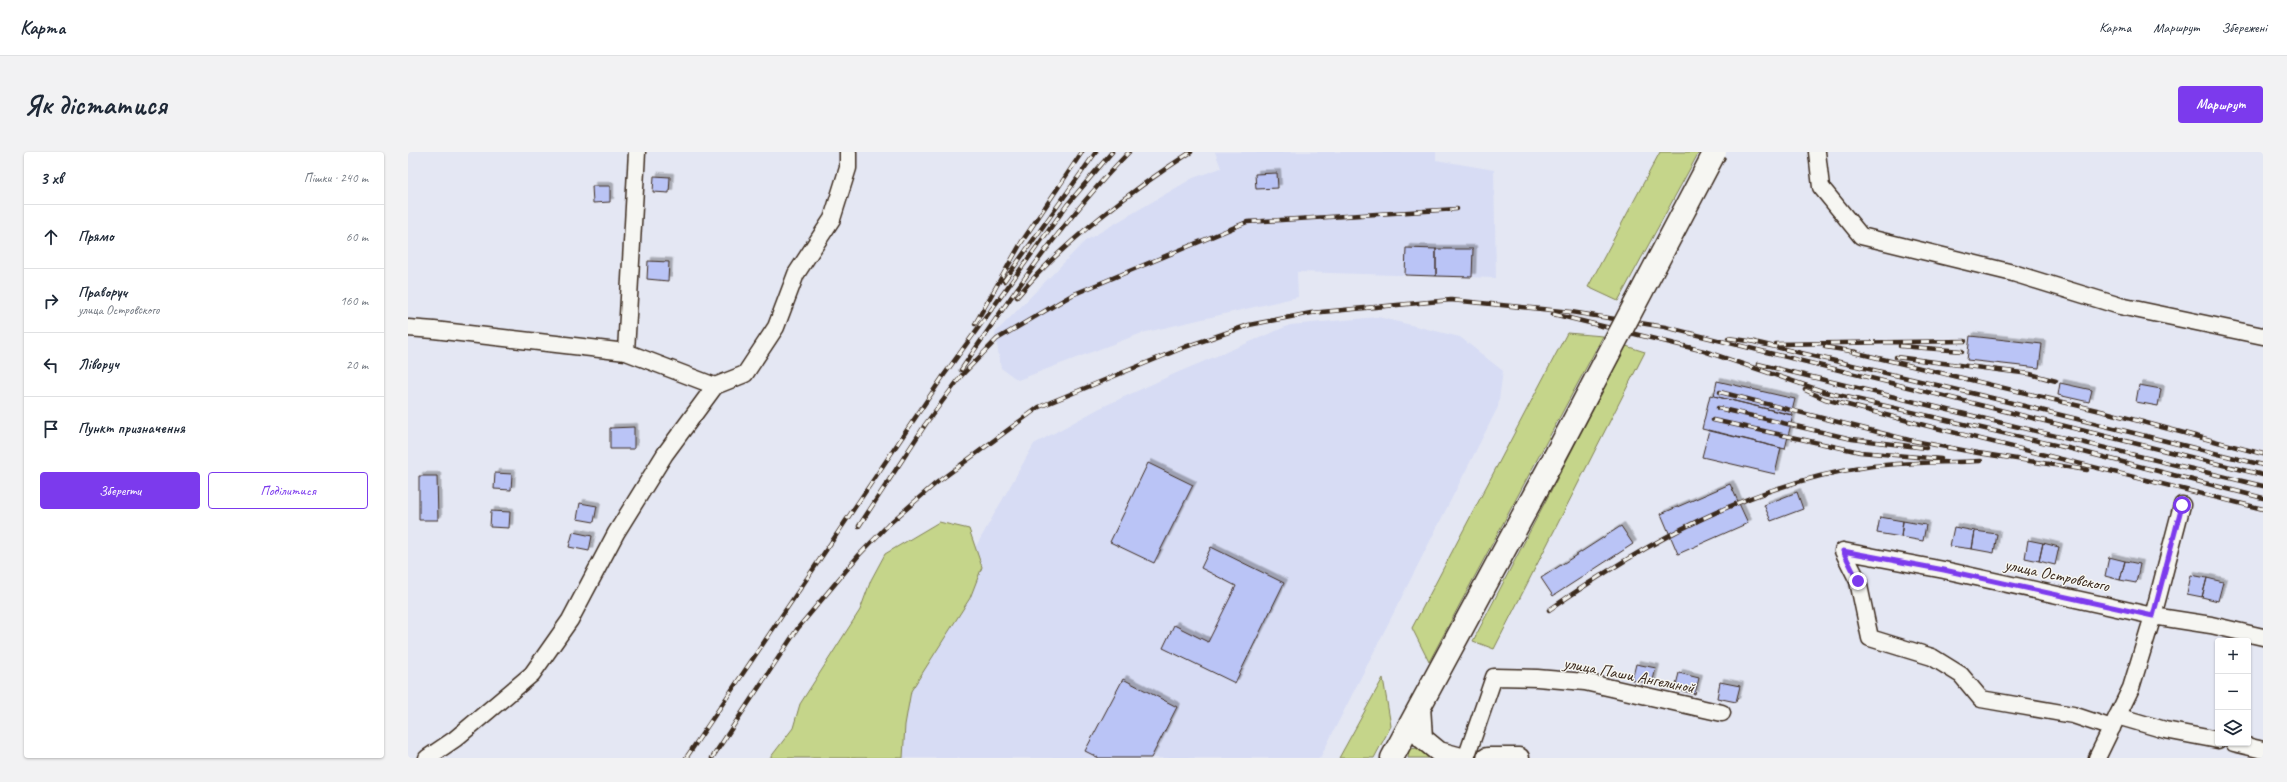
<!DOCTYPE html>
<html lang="uk">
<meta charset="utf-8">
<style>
body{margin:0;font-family:Caveat,sans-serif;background:#f2f2f3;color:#1f2937}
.controls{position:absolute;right:12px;bottom:12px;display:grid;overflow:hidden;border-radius:4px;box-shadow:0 1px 3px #0004}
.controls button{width:36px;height:36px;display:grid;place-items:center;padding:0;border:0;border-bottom:1px solid #e0e1e3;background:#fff;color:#1f2937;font:20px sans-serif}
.stop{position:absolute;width:12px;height:12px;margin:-9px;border:3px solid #7c3aed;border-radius:50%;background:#fff}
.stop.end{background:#7c3aed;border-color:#fff;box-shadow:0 1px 4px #0008}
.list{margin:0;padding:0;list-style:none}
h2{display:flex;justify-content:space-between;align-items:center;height:52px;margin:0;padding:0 16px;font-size:17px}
h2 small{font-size:13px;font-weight:400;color:#747a83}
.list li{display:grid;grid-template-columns:26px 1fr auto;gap:12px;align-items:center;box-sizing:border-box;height:64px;padding:0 16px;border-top:1px solid #e0e1e3}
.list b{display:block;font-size:15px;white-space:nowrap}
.list p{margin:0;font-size:13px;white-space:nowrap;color:#747a83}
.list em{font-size:13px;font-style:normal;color:#747a83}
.actions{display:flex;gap:8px;padding:12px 16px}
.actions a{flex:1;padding:9px 0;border:1px solid #7c3aed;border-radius:4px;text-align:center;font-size:14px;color:#7c3aed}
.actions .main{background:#7c3aed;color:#fff}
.icon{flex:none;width:22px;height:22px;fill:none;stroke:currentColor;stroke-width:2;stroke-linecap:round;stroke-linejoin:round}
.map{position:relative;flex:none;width:1855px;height:606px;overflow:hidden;border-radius:4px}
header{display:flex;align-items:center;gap:24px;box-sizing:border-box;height:56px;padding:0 20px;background:#fff;border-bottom:1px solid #e0e1e3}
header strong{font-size:19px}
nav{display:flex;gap:22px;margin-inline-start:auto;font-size:14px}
.intro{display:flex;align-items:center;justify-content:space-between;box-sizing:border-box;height:96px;padding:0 24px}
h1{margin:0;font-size:28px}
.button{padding:10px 18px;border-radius:4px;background:#7c3aed;color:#fff;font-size:14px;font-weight:700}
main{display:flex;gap:24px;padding:0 24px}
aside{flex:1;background:#fff;border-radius:4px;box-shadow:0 1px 3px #0004}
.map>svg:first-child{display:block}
.built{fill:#d7dcf4}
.green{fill:#c5d58a;stroke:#808054}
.building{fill:#bac4f6;stroke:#3b2a1e;filter:url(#shadow)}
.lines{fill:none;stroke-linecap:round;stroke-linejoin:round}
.minor-casing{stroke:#3b2a1e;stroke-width:19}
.tertiary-casing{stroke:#3b2a1e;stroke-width:23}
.secondary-casing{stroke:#3b2a1e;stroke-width:25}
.minor{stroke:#f6f6f2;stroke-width:16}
.tertiary{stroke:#f6f6f2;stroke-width:20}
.secondary{stroke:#f6f6f2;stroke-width:22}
.rail-casing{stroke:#3b2a1e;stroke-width:4.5}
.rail{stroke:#f6f6f2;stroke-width:3;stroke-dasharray:9;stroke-linecap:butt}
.secondary-bridge-casing{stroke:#3b2a1e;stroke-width:25;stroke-linecap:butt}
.secondary-bridge{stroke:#f6f6f2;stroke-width:22}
.route{stroke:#7c3aed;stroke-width:5}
.labels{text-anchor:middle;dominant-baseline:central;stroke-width:3;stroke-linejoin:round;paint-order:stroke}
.street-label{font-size:17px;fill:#3b2a1e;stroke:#f6f6f2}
</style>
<header>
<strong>Карта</strong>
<nav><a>Карта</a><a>Маршрут</a><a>Збережені</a></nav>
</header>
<div class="intro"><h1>Як дістатися</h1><a class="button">Маршрут</a></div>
<main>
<aside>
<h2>3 хв<small>Пішки · 240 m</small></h2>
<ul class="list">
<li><svg class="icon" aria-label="ahead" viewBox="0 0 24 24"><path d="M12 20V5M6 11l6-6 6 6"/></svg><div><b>Прямо</b></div><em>60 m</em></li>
<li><svg class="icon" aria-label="right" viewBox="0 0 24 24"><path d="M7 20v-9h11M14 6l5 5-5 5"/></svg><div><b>Праворуч</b><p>улица Островского</p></div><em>160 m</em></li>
<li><svg class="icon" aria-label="left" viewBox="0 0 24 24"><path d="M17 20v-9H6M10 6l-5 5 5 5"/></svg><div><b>Ліворуч</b></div><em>20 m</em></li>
<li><svg class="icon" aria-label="arrive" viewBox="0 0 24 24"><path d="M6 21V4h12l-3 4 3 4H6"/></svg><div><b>Пункт призначення</b></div></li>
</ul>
<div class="actions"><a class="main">Зберегти</a><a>Поділитися</a></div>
</aside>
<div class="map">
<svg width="1855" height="606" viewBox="0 0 1855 606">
<defs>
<filter id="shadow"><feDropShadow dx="3.5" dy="-3.5" stdDeviation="0" flood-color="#0004"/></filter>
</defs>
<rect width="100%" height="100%" fill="#e4e7f3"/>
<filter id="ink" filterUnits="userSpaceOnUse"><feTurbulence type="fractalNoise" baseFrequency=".025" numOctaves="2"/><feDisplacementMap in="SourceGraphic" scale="8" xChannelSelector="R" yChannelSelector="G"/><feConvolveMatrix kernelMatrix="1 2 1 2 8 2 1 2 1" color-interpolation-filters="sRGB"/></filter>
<g filter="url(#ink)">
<!-- built -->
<path class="built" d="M 807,0 L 1028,0 L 1028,8 L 1086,18 L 1088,126 L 889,120 L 890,145 L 734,181 L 610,228 L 593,216 L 587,181 L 677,89 L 785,26 L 813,16 Z
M 970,165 L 1052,185 L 1095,219 L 1090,255 L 912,606 L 448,606 L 626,292 L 692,256 L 766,222 L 882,173 Z"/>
<!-- green -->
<path class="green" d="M 1252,0 L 1291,0 L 1210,149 L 1180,135 Z
M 1159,181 L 1195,184 L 1021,510 L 1004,476 Z
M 1218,194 L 1237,200 L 1086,497 L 1065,489 Z
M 531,370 L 561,377 L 574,415 L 562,446 L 503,539 L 497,573 L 495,606 L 362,606 L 385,576 L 392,552 L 452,458 L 463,428 L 477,402 Z
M 975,526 L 983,574 L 966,606 L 931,606 Z
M 1010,596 L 1023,606 L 1000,606 L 1001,597 Z"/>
<!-- building -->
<path class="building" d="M 869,21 L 870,36 L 848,37 L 847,22 Z
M 246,24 L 262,25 L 261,41 L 245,40 Z
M 184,34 L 202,34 L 202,50 L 185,51 Z
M 998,96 L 1028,97 L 1028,124 L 997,123 Z
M 1028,97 L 1065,97 L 1064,125 L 1028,124 Z
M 240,109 L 261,110 L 260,129 L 239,127 Z
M 1562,184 L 1634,192 L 1631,216 L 1559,208 Z
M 1309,229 L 1387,247 L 1383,263 L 1306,244 Z
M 1652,231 L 1684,238 L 1681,250 L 1650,243 Z
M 1731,233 L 1753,237 L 1750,254 L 1728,250 Z
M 1302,243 L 1385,263 L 1377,297 L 1294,277 Z
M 226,275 L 226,297 L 202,297 L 202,276 Z
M 1301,278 L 1373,296 L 1367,322 L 1294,305 Z
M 740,311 L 785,333 L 746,411 L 702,390 Z
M 87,321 L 104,322 L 103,338 L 86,337 Z
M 11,324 L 29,324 L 30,368 L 11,368 Z
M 1322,332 L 1340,371 L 1270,402 L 1253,362 Z
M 1389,340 L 1395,357 L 1363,369 L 1356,353 Z
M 172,351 L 189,354 L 186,370 L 169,367 Z
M 83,359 L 102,360 L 101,376 L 82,375 Z
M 1472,365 L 1495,369 L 1493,385 L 1469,381 Z
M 1495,369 L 1518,373 L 1515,389 L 1493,385 Z
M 1213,374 L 1225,392 L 1145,444 L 1133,426 Z
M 1546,375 L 1567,379 L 1564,397 L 1542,394 Z
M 1567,379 L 1589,382 L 1586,401 L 1564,397 Z
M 165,380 L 184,384 L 181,399 L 161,395 Z
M 1620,388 L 1635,391 L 1631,409 L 1617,406 Z
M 1635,391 L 1651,395 L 1647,413 L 1631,409 Z
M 803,395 L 876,431 L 827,531 L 755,496 L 766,473 L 800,490 L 828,434 L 793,416 Z
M 1701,405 L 1717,409 L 1712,428 L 1697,424 Z
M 1717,409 L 1732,412 L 1728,431 L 1712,428 Z
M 1783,423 L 1799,426 L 1794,445 L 1779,442 Z
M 1799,426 L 1815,430 L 1810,449 L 1794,445 Z
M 1228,512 L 1248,516 L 1244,532 L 1224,528 Z
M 1271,521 L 1291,526 L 1287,542 L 1267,537 Z
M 715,527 L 769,555 L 743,606 L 691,606 L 677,599 Z
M 1312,530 L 1332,534 L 1328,550 L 1309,546 Z"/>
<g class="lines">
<!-- minor casing -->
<g class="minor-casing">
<path id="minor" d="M 229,0 L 218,200 L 307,234
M 1409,0 L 1413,35 L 1453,84 L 1605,121 L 1712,154 L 1855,184
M 0,176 L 26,178 L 218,200
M 1435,399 L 1536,418 L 1745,464 L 1803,473 L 1855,485
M 1435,399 L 1450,429 L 1462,486 L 1524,505 L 1553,523 L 1573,547 L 1665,563 L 1704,576
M 1709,564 L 1757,578 L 1810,588
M 1826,591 L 1855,598
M 19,606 L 47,587 L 124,522 L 162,468 L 208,381 L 257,302 L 307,234 L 337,222 L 368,175 L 388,122 L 424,67 L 440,16 L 440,0
M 1058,606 L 1086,525 L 1129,526 L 1177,530 L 1314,561
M 1689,606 L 1723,536 L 1745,464 L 1774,353"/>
</g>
<!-- tertiary casing -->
<g class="tertiary-casing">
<path id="tertiary" d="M 1012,554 L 1014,586 L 1031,600 L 1053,606
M 1079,606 L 1111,606"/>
</g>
<!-- secondary casing -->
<g class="secondary-casing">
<path id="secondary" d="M 984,606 L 1146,306"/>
</g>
<!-- minor -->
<use href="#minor" class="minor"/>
<!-- tertiary -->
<use href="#tertiary" class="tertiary"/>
<!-- secondary -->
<use href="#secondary" class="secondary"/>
<!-- rail casing -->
<g class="rail-casing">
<path id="rail" d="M 596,129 L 688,0
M 609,145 C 654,91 724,38 783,0
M 1145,162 L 1296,199 L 1417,240 L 1660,296 L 1855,346
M 567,172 L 613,91 L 674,0
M 1320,186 L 1348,190
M 1342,189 L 1584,246 L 1855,313
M 1368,192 L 1557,189
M 1492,194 L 1554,199
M 1417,195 L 1449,200
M 1445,200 L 1697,260 L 1855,302
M 1488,205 L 1622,222 L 1648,229
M 1350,212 L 1855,334
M 553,218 C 605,141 657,66 721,0
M 1397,238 L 1417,247 L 1512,272 L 1855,357
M 1312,240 L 1501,288 L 1570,301 L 1679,318
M 1310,256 L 1444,287 L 1518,296
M 1305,268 L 1452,300 L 1533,307
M 516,274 L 554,223 L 589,187 L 664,143 L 839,70 L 1049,57
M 451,374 L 519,270
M 1141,458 C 1236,392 1341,332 1458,315 C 1494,310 1536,311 1573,309
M 278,606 L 536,223 L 659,53 L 704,0
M 304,606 L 390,476 L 451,403 L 481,372 L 527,332 L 631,255 L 777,195 L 841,173 L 903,161 L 1043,148 L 1163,160 L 1257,175 L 1855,323"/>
</g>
<!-- rail -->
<use href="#rail" class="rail"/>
<!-- secondary-bridge casing -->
<g class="secondary-bridge-casing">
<path id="secondary-bridge" d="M 1146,306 L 1307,0"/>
</g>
<!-- secondary-bridge -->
<use href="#secondary-bridge" class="secondary-bridge"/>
</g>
</g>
<g class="lines" filter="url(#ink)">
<!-- route -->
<path class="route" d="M 1450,429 L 1435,399 L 1536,418 L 1745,464 L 1774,353"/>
</g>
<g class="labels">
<!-- street labels -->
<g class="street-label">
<text transform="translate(1649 423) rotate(12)">улица Островского</text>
<text transform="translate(1221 523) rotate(11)">улица Паши Ангелиной</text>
</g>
</g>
</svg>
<div class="controls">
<button>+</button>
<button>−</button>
<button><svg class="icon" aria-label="layers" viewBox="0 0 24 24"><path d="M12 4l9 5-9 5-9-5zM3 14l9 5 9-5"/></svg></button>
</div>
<div class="stop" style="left:1774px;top:353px"></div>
<div class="stop end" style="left:1450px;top:429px"></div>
</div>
</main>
